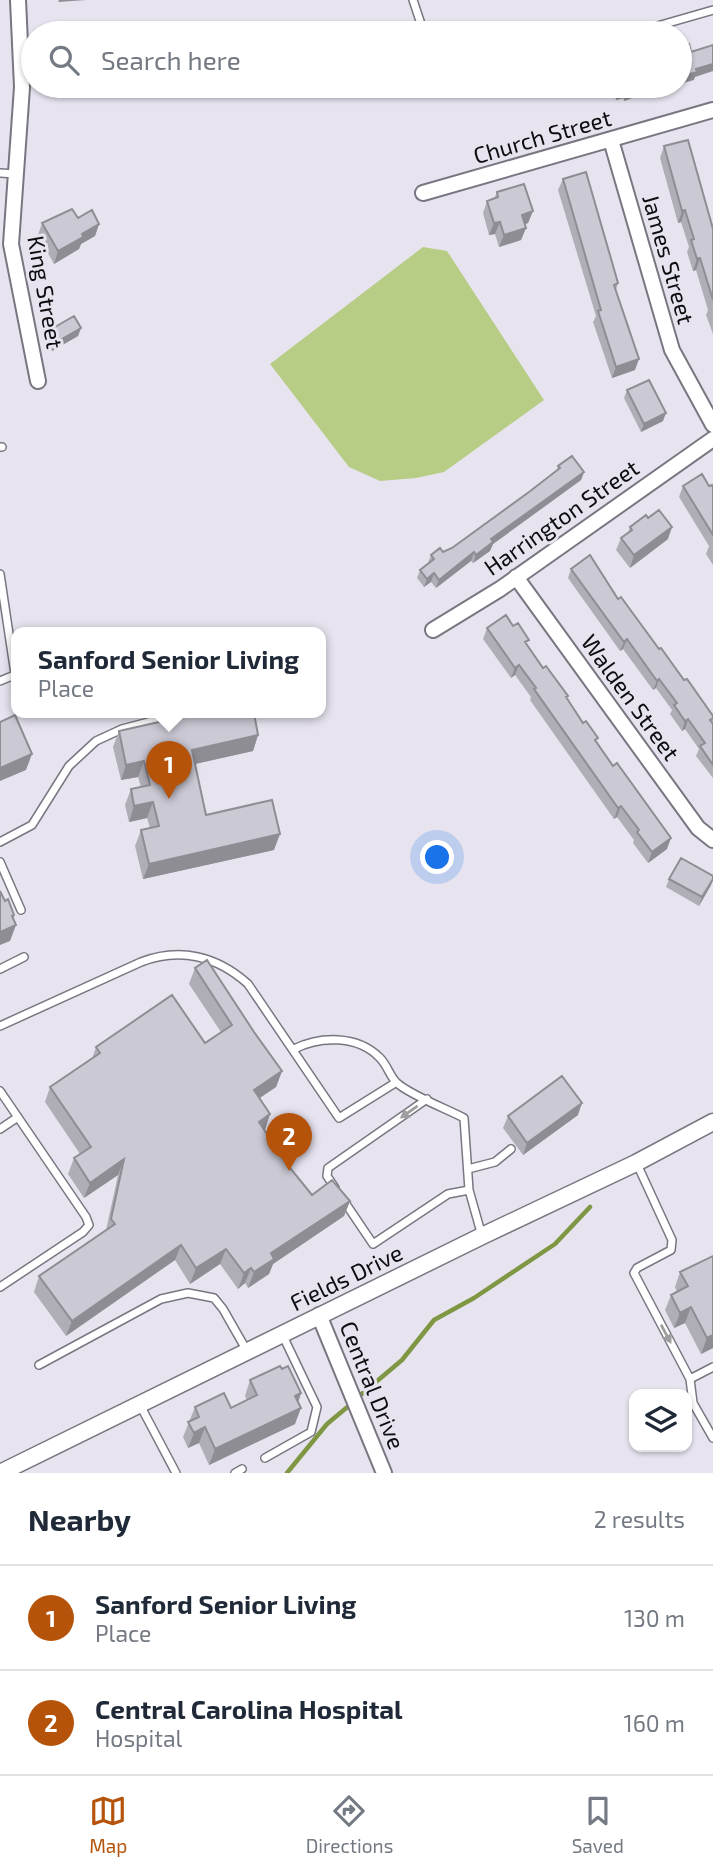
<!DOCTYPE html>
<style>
body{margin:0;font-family:"Exo 2",sans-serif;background:#f6f6f7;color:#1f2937}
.controls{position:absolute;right:21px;bottom:21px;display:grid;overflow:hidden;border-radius:14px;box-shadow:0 2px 5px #0004}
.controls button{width:63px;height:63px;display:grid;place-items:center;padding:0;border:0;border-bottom:2px solid #e0e1e3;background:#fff;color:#1f2937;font:35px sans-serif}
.you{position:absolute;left:438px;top:858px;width:24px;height:24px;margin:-18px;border:5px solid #fff;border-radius:50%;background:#1a73e8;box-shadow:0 0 0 10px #1a73e833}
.badge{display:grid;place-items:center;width:46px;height:46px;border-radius:50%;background:#b45309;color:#fff;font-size:23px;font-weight:700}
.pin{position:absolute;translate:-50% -58px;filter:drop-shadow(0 2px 4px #0008)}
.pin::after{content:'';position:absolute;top:37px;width:24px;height:21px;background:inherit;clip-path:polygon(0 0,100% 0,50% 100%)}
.popup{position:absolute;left:11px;top:627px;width:315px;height:91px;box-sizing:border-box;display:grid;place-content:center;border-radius:14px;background:#fff;filter:drop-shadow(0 2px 5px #0005);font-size:23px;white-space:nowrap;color:#747a83}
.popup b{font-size:26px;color:#1f2937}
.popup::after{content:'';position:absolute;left:50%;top:100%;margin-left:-14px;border:14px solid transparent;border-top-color:#fff}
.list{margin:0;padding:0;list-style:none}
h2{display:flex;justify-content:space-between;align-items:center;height:91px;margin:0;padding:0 28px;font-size:30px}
h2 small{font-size:23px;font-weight:400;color:#747a83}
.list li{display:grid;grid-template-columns:46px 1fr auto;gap:21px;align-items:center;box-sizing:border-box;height:105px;padding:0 28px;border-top:2px solid #e0e1e3}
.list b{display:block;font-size:26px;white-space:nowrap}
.list p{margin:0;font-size:23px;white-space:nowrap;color:#747a83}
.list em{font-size:23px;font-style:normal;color:#747a83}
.icon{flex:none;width:38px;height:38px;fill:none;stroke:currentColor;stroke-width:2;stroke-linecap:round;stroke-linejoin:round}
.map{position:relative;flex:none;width:713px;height:1473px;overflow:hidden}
.search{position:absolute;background:#fff;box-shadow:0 2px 5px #0004;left:21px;right:21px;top:21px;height:77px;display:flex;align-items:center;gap:18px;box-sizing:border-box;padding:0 24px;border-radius:38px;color:#747a83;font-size:26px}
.sheet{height:301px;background:#fff}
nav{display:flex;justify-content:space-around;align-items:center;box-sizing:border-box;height:98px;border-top:2px solid #e0e1e3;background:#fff;font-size:19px;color:#747a83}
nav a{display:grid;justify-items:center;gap:4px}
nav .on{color:#b45309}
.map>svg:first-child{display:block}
.green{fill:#b7cd86}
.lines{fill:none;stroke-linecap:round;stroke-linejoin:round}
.stream{stroke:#7f9643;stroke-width:4.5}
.service-casing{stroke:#797681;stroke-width:10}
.minor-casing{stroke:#797681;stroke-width:18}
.tertiary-casing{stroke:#797681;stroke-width:19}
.service{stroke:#fff;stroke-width:7}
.minor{stroke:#fff;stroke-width:14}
.tertiary{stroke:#fff;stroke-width:16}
.wall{fill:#afadb6}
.shaded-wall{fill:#8e8d94}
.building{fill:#cbc9d4;stroke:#8e8d94;stroke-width:2}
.oneway{fill:#9e9e9f}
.labels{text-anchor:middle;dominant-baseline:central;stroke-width:6;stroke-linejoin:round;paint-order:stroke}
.street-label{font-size:23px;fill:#0d0c0f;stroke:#e7e4f0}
</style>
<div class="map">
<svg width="713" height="1473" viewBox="0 0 713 1473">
<rect width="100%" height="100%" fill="#e7e4f0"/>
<!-- green -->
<path class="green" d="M 423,247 L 447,251 L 544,400 L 444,472 L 416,478 L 380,481 L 349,467 L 270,364 Z"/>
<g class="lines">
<!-- stream -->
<path class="stream" d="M 357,1398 L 402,1360 L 434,1320 L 474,1298 L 555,1244 L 590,1207
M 287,1473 L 327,1424 L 351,1404"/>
<!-- service casing -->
<g class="service-casing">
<path id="service" d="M 413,0 L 424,33
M 633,33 L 713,10
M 0,173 L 16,174
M 0,447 L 2,447
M 0,574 L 15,674
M 0,681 L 17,674
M 0,842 L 32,825 L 69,766 L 96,741 L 122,729 L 183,713
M 0,862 L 21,910
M 0,969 L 24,957
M 0,1026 L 141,962 C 180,947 217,956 248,984 L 339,1118 L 395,1083
M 294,1049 C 320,1036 357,1035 379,1057 C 387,1064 390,1077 397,1083 C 410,1095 447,1109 464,1118 L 469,1190 L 482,1236
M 0,1091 L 86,1217 L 89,1225 L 83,1232 L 0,1287
M 0,1129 L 18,1117
M 637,1164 L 672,1240 L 671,1250 L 637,1268 L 634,1273 L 690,1379 L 693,1403 L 713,1438
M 468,1169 L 495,1162 L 511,1149
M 335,1188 L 327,1176 L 328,1168 L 427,1099
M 344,1201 L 373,1244 L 448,1194 L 469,1190
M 39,1365 L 161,1299 L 188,1293 L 214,1298 L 223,1309 L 247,1351
M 690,1379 L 713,1367
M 140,1405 L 176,1473
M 265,1458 L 311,1432 L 317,1407 L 283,1336
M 235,1473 L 242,1469"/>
</g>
<!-- minor casing -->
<g class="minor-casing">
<path id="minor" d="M 18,0 L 22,87 L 11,244 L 38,381
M 611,140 L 672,350 L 713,425
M 423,193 L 713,110
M 516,577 L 698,828 L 713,840
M 433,630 L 500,589 L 713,439
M 319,1315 L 384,1473"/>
</g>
<!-- tertiary casing -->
<g class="tertiary-casing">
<path id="tertiary" d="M 0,1473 L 482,1236 L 636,1163 L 713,1122"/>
</g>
<!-- service -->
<use href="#service" class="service"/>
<!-- minor -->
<use href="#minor" class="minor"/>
<!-- tertiary -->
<use href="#tertiary" class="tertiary"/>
</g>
<!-- wall -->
<path class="wall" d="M 611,86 L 664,86 L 624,101 L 623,98 L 616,100 Z
M 664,146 L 713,229 L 713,334 L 706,315 L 708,310 L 696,270 L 693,271 L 687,252 L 689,247 L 681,222 L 678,223 L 660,158 Z
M 563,179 L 618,283 L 616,290 L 635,370 L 612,378 L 593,322 L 596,316 L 558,190 Z
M 497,192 L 533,211 L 528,223 L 525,224 L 526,228 L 521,240 L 499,247 L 495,234 L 489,235 L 483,213 L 487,201 L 494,199 Z
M 78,218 L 99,224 L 95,236 L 81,244 L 79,249 L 54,264 L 38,235 L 42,223 Z
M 81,328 L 78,336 L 52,351 L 45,339 L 48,331 Z
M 627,390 L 663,421 L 641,432 L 624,398 Z
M 558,466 L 584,472 L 581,480 L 493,544 L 490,551 L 473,563 L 471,561 L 436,588 L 431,582 L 424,587 L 417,578 L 420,570 L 428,563 L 431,555 L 443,552 L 452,548 L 529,492 L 556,472 Z
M 683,486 L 713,487 L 713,565 L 706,554 L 709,546 L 679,497 Z
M 648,518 L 668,539 L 630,568 L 616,550 L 621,538 L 628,533 L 630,527 Z
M 571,569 L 618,599 L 713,716 L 713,778 L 696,756 L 699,749 L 685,729 L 682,731 L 670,714 L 672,710 L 656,688 L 653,690 L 623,649 L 620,651 L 568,578 Z
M 487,628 L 527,645 L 596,741 L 667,849 L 648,863 L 633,843 L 634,840 L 617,817 L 614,819 L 530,700 L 531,697 L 515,675 L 511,678 L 483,639 Z
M 119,731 L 258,735 L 253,751 L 195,764 L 206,815 L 274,850 L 143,879 L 135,846 L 141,830 L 150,828 L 147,818 L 129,822 L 125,805 L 131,789 L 141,787 L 138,777 L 121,780 L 113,747 Z
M 713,876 L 711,885 L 699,906 L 666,887 L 669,879 Z
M 195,968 L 254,1032 L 282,1071 L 276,1087 L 259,1098 L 264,1130 L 286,1163 L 312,1195 L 350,1201 L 344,1216 L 273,1264 L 269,1274 L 248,1288 L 245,1283 L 238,1289 L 220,1264 L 190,1284 L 175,1260 L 66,1336 L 34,1292 L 39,1276 L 106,1230 L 118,1175 L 84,1198 L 68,1174 L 74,1158 L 80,1154 L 45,1102 L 50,1087 L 92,1059 L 96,1047 L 205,1043 L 221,1032 L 189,984 Z
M 578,1115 L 523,1155 L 503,1128 L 508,1116 Z
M 713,1256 L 713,1348 L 701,1354 L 685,1323 L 674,1328 L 665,1310 L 671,1295 L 677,1292 L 675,1287 L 680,1272 Z
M 282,1369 L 301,1393 L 298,1402 L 295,1424 L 209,1465 L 199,1443 L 188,1448 L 183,1437 L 195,1407 L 231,1408 L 247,1400 L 245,1396 L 250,1380 Z"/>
<!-- shaded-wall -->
<path class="shaded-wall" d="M 59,0 L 86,0 L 58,2 Z
M 713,64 L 713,71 L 695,77 L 694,80 L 680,84 L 680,77 L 696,69 Z
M 644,86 L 664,86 L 624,101 L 627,93 Z
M 626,90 L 623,98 L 616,100 L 619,92 Z
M 685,210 L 681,222 L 678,223 L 682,211 Z
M 533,211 L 528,223 L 517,227 L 522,215 Z
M 500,222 L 495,234 L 489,235 L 494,223 Z
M 99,224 L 95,236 L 81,244 L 79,249 L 54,264 L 58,251 L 82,234 Z
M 526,228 L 521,240 L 499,247 L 504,235 Z
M 700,258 L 696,270 L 693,271 L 697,259 Z
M 81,328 L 78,336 L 52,351 L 55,343 Z
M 639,359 L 635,370 L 612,378 L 616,367 Z
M 666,413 L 663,421 L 641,432 L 644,424 Z
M 584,472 L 581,480 L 493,544 L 490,551 L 473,563 L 476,555 L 491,539 Z
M 672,527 L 668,539 L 630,568 L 634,555 Z
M 474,552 L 471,561 L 436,588 L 439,580 Z
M 434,573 L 431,582 L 424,587 L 427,579 Z
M 627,639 L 623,649 L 620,651 L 624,642 Z
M 519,665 L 515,675 L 511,678 L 515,668 Z
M 659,679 L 656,688 L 653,690 L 657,681 Z
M 688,719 L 685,729 L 682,731 L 685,721 Z
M 258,735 L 253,751 L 186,766 L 192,750 Z
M 32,754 L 26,770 L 0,781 L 0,768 Z
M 144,761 L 138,777 L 121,780 L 126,765 Z
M 153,802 L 147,818 L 129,822 L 134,806 Z
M 621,806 L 617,817 L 614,819 L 618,808 Z
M 280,834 L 274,850 L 143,879 L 149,864 Z
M 671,838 L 667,849 L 648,863 L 652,852 Z
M 713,879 L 711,885 L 699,906 L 702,897 Z
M 14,915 L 10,928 L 16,925 L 10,941 L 0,945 L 0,932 L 12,916 Z
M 282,1071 L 276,1087 L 248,1106 L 254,1090 Z
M 582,1103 L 578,1115 L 523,1155 L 527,1143 Z
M 270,1114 L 265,1130 L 259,1122 Z
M 124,1159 L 118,1175 L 84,1198 L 90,1183 Z
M 350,1201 L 344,1216 L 273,1264 L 269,1274 L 248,1288 L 254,1272 L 271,1253 Z
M 181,1245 L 175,1260 L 66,1336 L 72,1321 Z
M 226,1249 L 220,1264 L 190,1284 L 196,1268 Z
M 251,1268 L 245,1283 L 238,1289 L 244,1273 Z
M 691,1307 L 685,1323 L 674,1328 L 680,1313 Z
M 713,1335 L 713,1348 L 701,1354 L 707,1338 Z
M 301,1393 L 296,1409 L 295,1396 Z
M 301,1408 L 295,1424 L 209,1465 L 215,1449 Z
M 205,1427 L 199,1443 L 188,1448 L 194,1433 Z"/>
<!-- building -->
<path class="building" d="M 689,44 L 691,52 L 713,45 L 713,64 L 696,69 L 697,72 L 680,77 L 680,47 Z
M 617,86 L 644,86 L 627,93 L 626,90 L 619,92 Z
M 688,140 L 713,229 L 713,300 L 700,258 L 697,259 L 691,240 L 694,239 L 685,210 L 682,211 L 664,146 Z
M 586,172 L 618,283 L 614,285 L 639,359 L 616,367 L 598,311 L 601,310 L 563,179 Z
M 524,184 L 533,211 L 522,215 L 526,228 L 504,235 L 500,222 L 494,223 L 487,201 L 498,197 L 497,192 Z
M 72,209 L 78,218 L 92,210 L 99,224 L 82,234 L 83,237 L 58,251 L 42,223 Z
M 74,316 L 81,328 L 55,343 L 48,331 Z
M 649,380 L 666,413 L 644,424 L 627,390 Z
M 572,456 L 584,472 L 491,539 L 493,542 L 476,555 L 474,552 L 439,580 L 434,573 L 427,579 L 420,570 L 434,559 L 431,555 L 440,548 L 443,552 L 452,548 L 529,492 L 560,468 L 558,466 Z
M 702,474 L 709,486 L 712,485 L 713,487 L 713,535 L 683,486 Z
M 659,510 L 672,527 L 634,555 L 621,538 L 632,530 L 630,527 L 646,515 L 648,518 Z
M 590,555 L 618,599 L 621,597 L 659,649 L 661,648 L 684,680 L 687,679 L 713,716 L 713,718 L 710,720 L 713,724 L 713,765 L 700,746 L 705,743 L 688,719 L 685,721 L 674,705 L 677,703 L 659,679 L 657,681 L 627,639 L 624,642 L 571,569 Z
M 506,615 L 513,626 L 518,623 L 529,640 L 525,642 L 543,668 L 546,666 L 568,696 L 566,697 L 583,723 L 586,721 L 598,738 L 595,740 L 613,766 L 617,763 L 671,838 L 652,852 L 637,832 L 639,830 L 621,806 L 618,808 L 534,689 L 536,688 L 519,665 L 515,668 L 487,628 Z
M 199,713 L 254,713 L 258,735 L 192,750 L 206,815 L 272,800 L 280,834 L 149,864 L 141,830 L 159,826 L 153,802 L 134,806 L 131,789 L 150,785 L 144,761 L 126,765 L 119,731 Z
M 15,715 L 32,754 L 0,768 L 0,722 Z
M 681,858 L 713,876 L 713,879 L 702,897 L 669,879 Z
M 0,891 L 5,901 L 8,899 L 14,915 L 12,916 L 16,925 L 0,932 Z
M 207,960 L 254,1032 L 282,1071 L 254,1090 L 270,1114 L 259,1122 L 286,1163 L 312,1195 L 332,1180 L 350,1201 L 271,1253 L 274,1259 L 254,1272 L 251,1268 L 244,1273 L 226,1249 L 196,1268 L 181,1245 L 72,1321 L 39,1276 L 115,1224 L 111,1219 L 124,1159 L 90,1183 L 74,1158 L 91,1147 L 50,1087 L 100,1053 L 96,1047 L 172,995 L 205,1043 L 232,1025 L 195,968 Z
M 562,1076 L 582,1103 L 527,1143 L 508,1116 Z
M 713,1256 L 713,1335 L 707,1338 L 691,1307 L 680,1313 L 671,1295 L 688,1286 L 680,1272 Z
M 280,1366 L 282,1369 L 288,1366 L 301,1393 L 295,1396 L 301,1408 L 215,1449 L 205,1427 L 194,1433 L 188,1422 L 199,1417 L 195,1407 L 224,1393 L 231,1408 L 257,1395 L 250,1380 Z"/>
<!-- one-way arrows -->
<defs><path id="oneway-solid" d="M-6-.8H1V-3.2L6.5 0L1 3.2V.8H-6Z" transform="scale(1.75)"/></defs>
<g class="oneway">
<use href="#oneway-solid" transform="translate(409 1112) rotate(145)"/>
<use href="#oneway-solid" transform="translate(666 1334) rotate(62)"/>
</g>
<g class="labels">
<!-- street labels -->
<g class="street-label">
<text transform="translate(542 136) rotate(-16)">Church Street</text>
<text transform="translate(669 259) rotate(74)">James Street</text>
<text transform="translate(46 292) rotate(80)">King Street</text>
<text transform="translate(561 517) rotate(-35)">Harrington Street</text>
<text transform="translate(631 697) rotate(54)">Walden Street</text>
<text transform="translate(346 1277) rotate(-26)">Fields Drive</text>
<text transform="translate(373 1385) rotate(68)">Central Drive</text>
</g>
</g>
</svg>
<div class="controls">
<button><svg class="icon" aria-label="layers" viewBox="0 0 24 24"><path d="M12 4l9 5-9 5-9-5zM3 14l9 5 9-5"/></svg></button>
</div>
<div class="you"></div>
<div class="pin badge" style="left:169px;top:799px">1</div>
<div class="popup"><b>Sanford Senior Living</b>Place</div>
<div class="pin badge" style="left:289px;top:1171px">2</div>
<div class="search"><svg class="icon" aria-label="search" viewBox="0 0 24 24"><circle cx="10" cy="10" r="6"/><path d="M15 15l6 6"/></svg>Search here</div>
</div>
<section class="sheet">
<h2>Nearby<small>2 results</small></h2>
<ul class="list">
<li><span class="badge">1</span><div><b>Sanford Senior Living</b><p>Place</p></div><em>130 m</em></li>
<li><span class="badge">2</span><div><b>Central Carolina Hospital</b><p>Hospital</p></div><em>160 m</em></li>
</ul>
</section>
<nav>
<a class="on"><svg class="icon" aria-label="map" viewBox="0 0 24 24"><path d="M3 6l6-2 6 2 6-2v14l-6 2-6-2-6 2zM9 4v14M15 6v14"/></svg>Map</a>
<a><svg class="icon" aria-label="directions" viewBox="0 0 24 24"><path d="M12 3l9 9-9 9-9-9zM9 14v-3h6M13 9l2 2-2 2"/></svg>Directions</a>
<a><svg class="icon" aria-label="saved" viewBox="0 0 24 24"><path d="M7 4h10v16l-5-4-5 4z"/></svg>Saved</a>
</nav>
